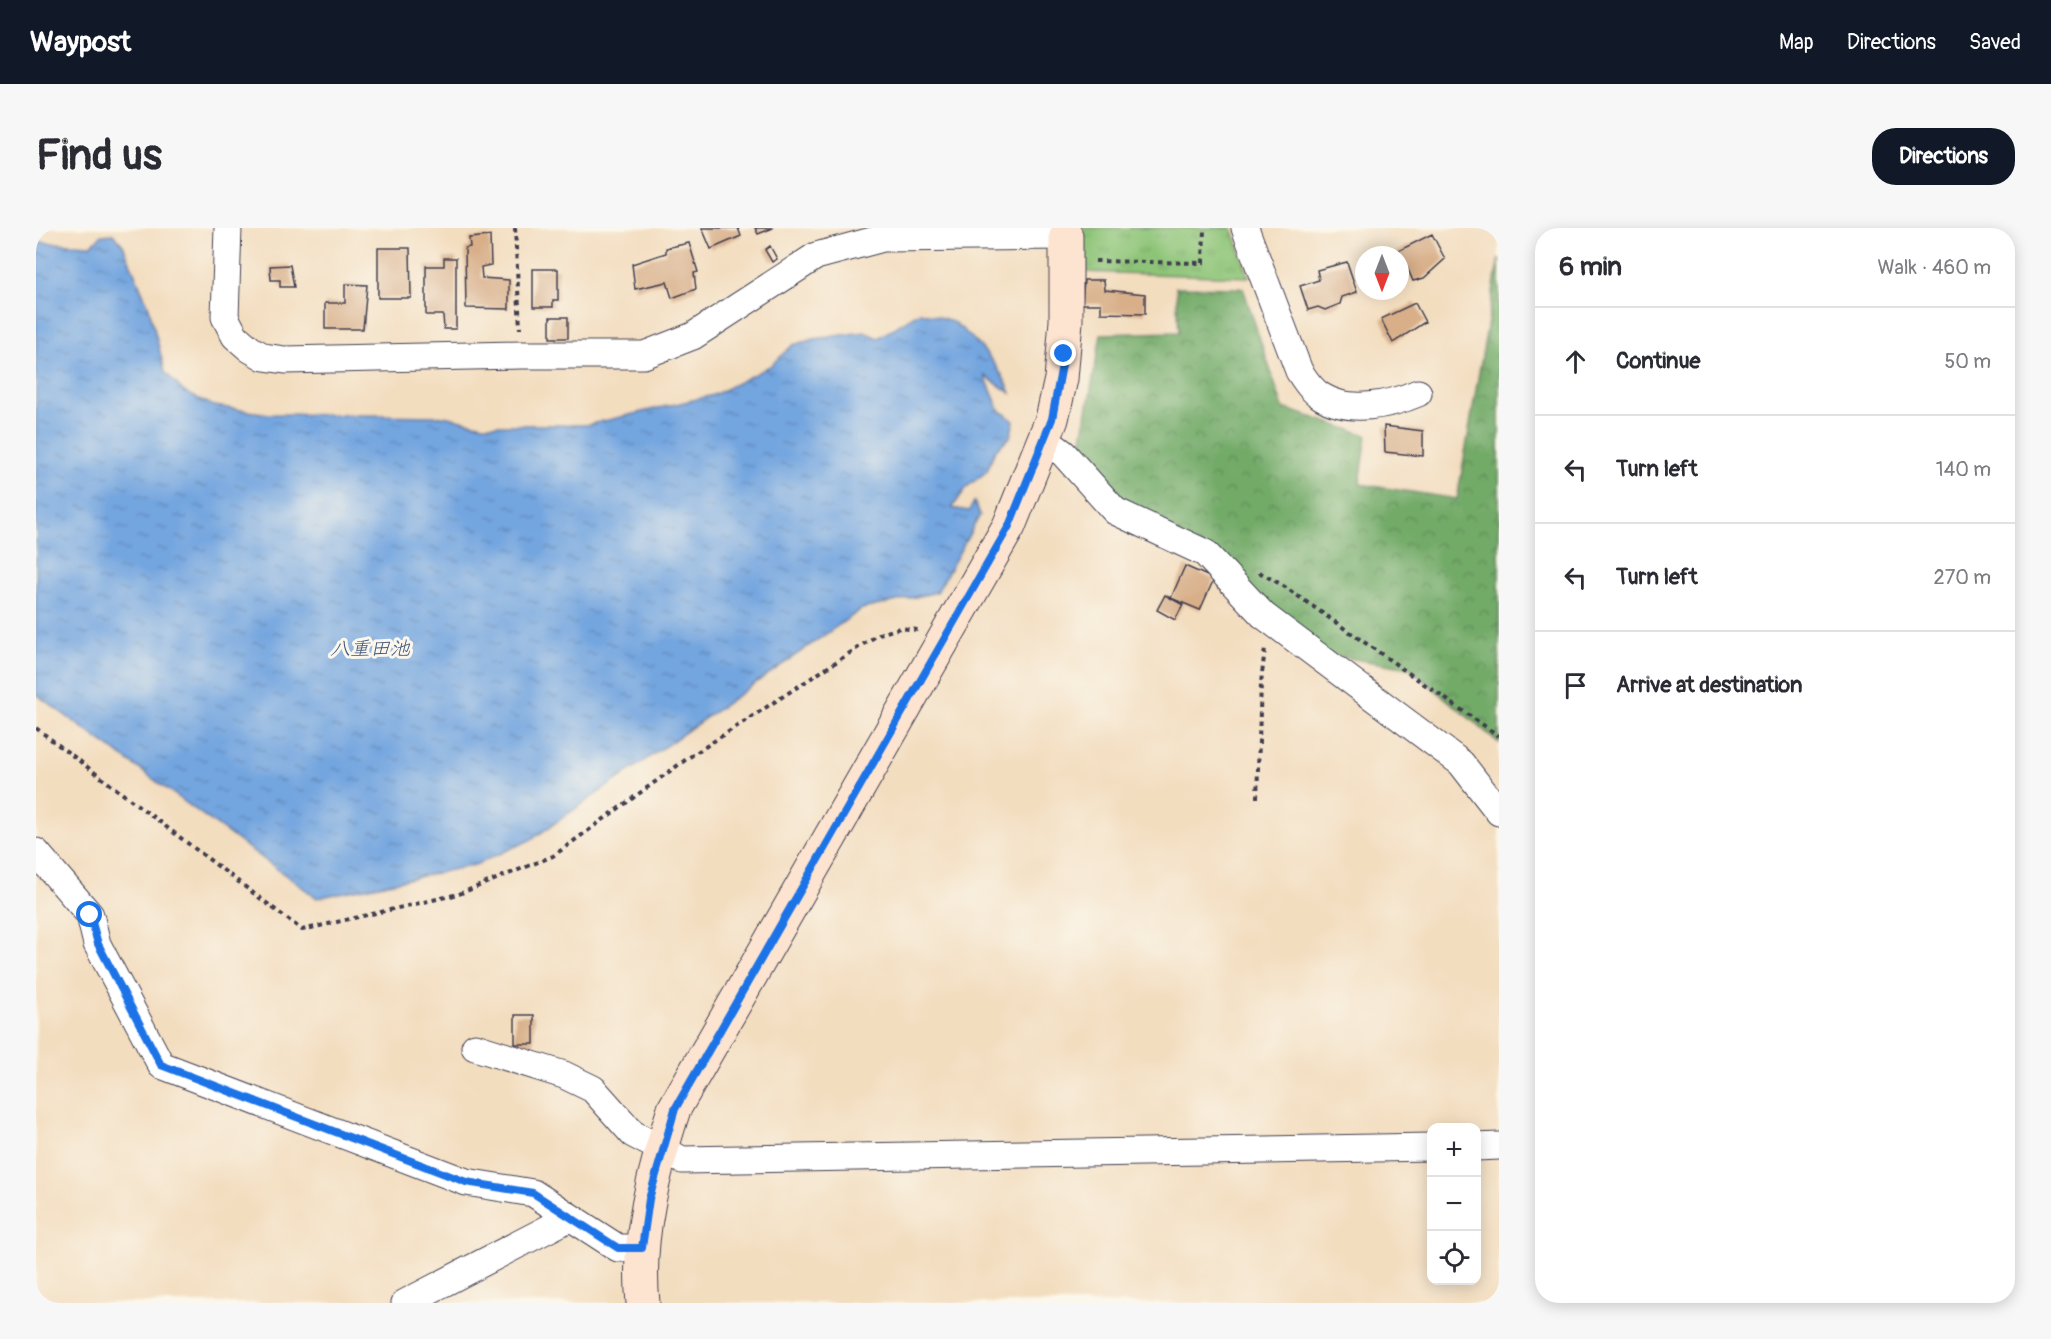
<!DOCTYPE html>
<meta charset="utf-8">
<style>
body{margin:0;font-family:Pangolin,"Klee One",sans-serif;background:#f7f7f7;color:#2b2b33}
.controls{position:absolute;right:18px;bottom:18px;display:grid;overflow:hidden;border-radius:12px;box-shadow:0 3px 15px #0003}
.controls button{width:54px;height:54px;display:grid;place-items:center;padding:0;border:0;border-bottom:2px solid #e1e1e2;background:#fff;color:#2b2b33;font:30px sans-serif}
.compass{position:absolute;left:1319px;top:18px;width:54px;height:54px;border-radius:50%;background:#fff;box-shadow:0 3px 15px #0003;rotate:180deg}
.stop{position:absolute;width:18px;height:18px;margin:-14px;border:4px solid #1a73e8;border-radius:50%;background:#fff}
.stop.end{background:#1a73e8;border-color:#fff;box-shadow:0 2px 6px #0008}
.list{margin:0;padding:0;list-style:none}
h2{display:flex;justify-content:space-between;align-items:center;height:78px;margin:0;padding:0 24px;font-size:26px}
h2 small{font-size:20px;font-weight:400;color:#7c7c81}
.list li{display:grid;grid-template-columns:39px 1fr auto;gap:18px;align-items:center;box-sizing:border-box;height:108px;padding:0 24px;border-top:2px solid #e1e1e2}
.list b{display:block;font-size:22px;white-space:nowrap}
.list em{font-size:20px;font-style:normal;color:#7c7c81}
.icon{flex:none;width:33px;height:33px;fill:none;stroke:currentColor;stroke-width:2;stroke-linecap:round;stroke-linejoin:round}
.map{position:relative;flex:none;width:1463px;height:1075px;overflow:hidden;border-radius:24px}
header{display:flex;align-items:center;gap:36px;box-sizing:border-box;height:84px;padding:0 30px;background:#111827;color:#fff}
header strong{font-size:28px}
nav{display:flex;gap:33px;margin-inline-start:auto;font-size:21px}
.intro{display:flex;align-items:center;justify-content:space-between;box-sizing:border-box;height:144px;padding:0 36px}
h1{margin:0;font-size:42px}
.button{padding:15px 27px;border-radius:24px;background:#111827;color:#fff;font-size:21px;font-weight:700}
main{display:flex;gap:36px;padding:0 36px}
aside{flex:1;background:#fff;border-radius:24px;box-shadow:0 3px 15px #0003}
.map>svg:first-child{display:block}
.forest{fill:url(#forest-crowns);stroke:#4a6652;stroke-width:1.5}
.park{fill:url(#park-tufts);stroke:#587359;stroke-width:1.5}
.water{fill:url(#water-ripples);stroke:#4a648d;stroke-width:1.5}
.building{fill:#d8af89}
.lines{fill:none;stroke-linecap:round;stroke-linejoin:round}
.street-casing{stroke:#413e4f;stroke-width:29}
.secondary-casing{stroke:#413e4f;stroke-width:35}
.path{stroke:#413e4f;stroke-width:4;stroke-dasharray:4.5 4.5;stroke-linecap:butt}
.street{stroke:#fff;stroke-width:27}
.secondary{stroke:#fde4d0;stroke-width:33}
.route{stroke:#1a73e8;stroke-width:8}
.labels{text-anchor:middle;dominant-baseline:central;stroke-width:6;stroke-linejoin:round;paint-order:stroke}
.water-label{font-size:20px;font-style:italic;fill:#42567d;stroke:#fbf7ec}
</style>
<header>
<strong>Waypost</strong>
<nav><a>Map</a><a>Directions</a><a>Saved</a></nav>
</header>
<div class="intro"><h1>Find us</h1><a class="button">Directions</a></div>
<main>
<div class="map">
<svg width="1463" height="1075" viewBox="0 0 1463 1075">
<defs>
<pattern id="forest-crowns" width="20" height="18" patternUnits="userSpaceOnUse" patternTransform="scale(1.5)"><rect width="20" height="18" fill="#72aa68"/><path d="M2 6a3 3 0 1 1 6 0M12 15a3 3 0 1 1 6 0" fill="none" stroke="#5d8a57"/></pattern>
<pattern id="park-tufts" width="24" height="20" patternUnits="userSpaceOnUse" patternTransform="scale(1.5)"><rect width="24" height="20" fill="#8dc477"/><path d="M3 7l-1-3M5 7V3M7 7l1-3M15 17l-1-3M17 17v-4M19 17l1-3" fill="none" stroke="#79a868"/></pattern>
<pattern id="water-ripples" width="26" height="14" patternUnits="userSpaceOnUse" patternTransform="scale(1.5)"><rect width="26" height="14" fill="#73a5df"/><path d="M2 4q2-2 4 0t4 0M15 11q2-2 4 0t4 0" fill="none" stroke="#5e86b6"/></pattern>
</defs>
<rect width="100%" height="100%" fill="#fbf7ec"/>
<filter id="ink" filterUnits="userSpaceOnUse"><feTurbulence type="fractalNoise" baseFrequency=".0167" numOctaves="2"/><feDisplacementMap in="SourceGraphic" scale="12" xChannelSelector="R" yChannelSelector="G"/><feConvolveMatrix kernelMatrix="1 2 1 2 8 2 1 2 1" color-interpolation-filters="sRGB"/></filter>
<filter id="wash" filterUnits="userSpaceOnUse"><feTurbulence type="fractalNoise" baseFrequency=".008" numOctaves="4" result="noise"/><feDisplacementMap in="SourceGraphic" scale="24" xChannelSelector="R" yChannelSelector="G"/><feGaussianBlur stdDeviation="1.35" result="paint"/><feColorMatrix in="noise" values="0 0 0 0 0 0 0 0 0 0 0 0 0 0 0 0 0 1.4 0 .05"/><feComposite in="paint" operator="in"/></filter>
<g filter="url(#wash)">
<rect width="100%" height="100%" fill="#f3ddbf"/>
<!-- forest -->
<path class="forest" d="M 1463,30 L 1463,515 L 1373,440 L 1282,425 L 1041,238 L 1065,106 L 1143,104 L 1140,59 L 1207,60 L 1247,180 L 1331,207 L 1324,256 L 1421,271 Z"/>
<!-- park -->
<path class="park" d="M 1046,0 L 1196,0 L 1213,49 L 1046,44 Z"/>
<!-- water -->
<path class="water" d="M 77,6 L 87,17 L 113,80 L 129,144 L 148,164 L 178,178 L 233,186 L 408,188 L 448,197 L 551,197 L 678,167 L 734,138 L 757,117 L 778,111 L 828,104 L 842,110 L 884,84 C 895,87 911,89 920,96 C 942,113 965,140 975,165 L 949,148 L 963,181 L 978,193 L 974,209 L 959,222 L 951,243 L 931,259 L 916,280 L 933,283 L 938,274 L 944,287 L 901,364 L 826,381 L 496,611 L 439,637 L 281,670 L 0,466 L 0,14 L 55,17 L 66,7 Z"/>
<g id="blocks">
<!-- building -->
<path class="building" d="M 666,0 L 702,0 L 705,8 L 675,21 Z
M 719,0 L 737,0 L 722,6 Z
M 1396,6 L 1409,31 L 1388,50 L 1377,53 L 1371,39 L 1364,38 L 1364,27 L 1358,25 Z
M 454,8 L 455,37 L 445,39 L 446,50 L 473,52 L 473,81 L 430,80 L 429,20 L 434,19 L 433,10 Z
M 653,15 L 662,44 L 658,45 L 660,61 L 636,70 L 631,54 L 599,61 L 596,36 L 630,25 L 630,20 Z
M 734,18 L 741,31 L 736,34 L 729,22 Z
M 342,20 L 374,20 L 375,70 L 342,70 Z
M 408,30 L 420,30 L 420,101 L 408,101 L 407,87 L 390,87 L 390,38 L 408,38 Z
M 1311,34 L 1321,64 L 1306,69 L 1304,76 L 1289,82 L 1282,79 L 1272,82 L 1264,58 L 1283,52 L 1281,42 Z
M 254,37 L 258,59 L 244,59 L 244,52 L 235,52 L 234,38 Z
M 497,41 L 522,41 L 522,72 L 517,72 L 517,79 L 497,79 Z
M 1048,52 L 1068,52 L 1069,62 L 1109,66 L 1109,86 L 1065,85 L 1065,76 L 1046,76 Z
M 309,56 L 331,57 L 327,101 L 289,101 L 289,75 L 309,75 Z
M 1379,75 L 1389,94 L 1357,115 L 1345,91 Z
M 514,89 L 532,89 L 532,110 L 514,110 Z
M 1348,198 L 1387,203 L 1387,228 L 1349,224 Z
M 1149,338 L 1178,351 L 1164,382 L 1135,370 Z
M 1129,367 L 1147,377 L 1139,392 L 1121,382 Z
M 479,787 L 498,787 L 498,816 L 479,816 Z"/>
</g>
</g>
<g filter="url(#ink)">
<use href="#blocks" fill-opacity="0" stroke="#413e4f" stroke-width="1.5"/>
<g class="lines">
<!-- street casing -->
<g class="street-casing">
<path id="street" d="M 192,0 L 189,89 L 199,108 L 214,121 L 228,129 L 249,132 L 485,127 L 608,127 L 657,108 L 780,28 L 847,10 L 1030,8 L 1030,0
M 1209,0 L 1263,143 C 1269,152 1275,162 1285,168 C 1313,186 1354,177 1382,165
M 1008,211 L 1027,225 L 1079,283 L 1169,325 L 1227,387 L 1425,535 L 1463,584
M 0,624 L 54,687 L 61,716 L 125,837 L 430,954 L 497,965 L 582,1020 L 606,1020
M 439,819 L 528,847 L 557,861 L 597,906 L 646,932 L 1396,919
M 1440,919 L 1463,918
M 369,1075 L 533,990"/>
</g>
<!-- secondary casing -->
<g class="secondary-casing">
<path id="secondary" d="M 607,1075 C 600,1009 618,944 638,881 L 973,298 L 1016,191 L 1025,151 L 1030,93 L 1030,8"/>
</g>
<!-- path -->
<path class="path" d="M 479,0 L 484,101
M 1059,33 L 1167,35 L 1168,0
M 1223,344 L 1246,357 L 1463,508
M 0,500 L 266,702 L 423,666 L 517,628 L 652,530 L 843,406 L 864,400 L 882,402
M 1221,570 L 1225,455 L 1229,420"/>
<!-- street -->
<use href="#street" class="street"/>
<!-- secondary -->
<use href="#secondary" class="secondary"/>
</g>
</g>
<g class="lines" filter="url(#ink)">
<!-- route -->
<path class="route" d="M 54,687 L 62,716 L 125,837 L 430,954 L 497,965 L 582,1020 L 606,1020 L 613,971 L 639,881 L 973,298 L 1016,191 L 1028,126"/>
</g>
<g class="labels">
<!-- water labels -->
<g class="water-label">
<text x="334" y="420">八重田池</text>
</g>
</g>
</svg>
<div class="controls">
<button>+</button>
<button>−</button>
<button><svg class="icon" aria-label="locate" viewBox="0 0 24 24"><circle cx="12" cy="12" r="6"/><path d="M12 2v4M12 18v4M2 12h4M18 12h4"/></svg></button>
</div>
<svg class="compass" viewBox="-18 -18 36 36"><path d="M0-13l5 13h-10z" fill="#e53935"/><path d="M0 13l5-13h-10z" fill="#7c7c81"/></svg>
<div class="stop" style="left:54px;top:687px"></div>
<div class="stop end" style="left:1028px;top:126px"></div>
</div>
<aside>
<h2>6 min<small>Walk · 460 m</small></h2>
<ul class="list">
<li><svg class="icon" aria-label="ahead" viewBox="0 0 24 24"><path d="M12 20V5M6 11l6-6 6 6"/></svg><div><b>Continue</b></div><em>50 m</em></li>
<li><svg class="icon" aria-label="left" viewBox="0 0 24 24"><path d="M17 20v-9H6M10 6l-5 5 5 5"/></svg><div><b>Turn left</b></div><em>140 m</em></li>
<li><svg class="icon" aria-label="left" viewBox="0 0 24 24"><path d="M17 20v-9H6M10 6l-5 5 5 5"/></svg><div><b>Turn left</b></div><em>270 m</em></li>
<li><svg class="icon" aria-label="arrive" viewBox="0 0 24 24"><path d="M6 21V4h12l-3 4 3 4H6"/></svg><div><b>Arrive at destination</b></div></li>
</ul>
</aside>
</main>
